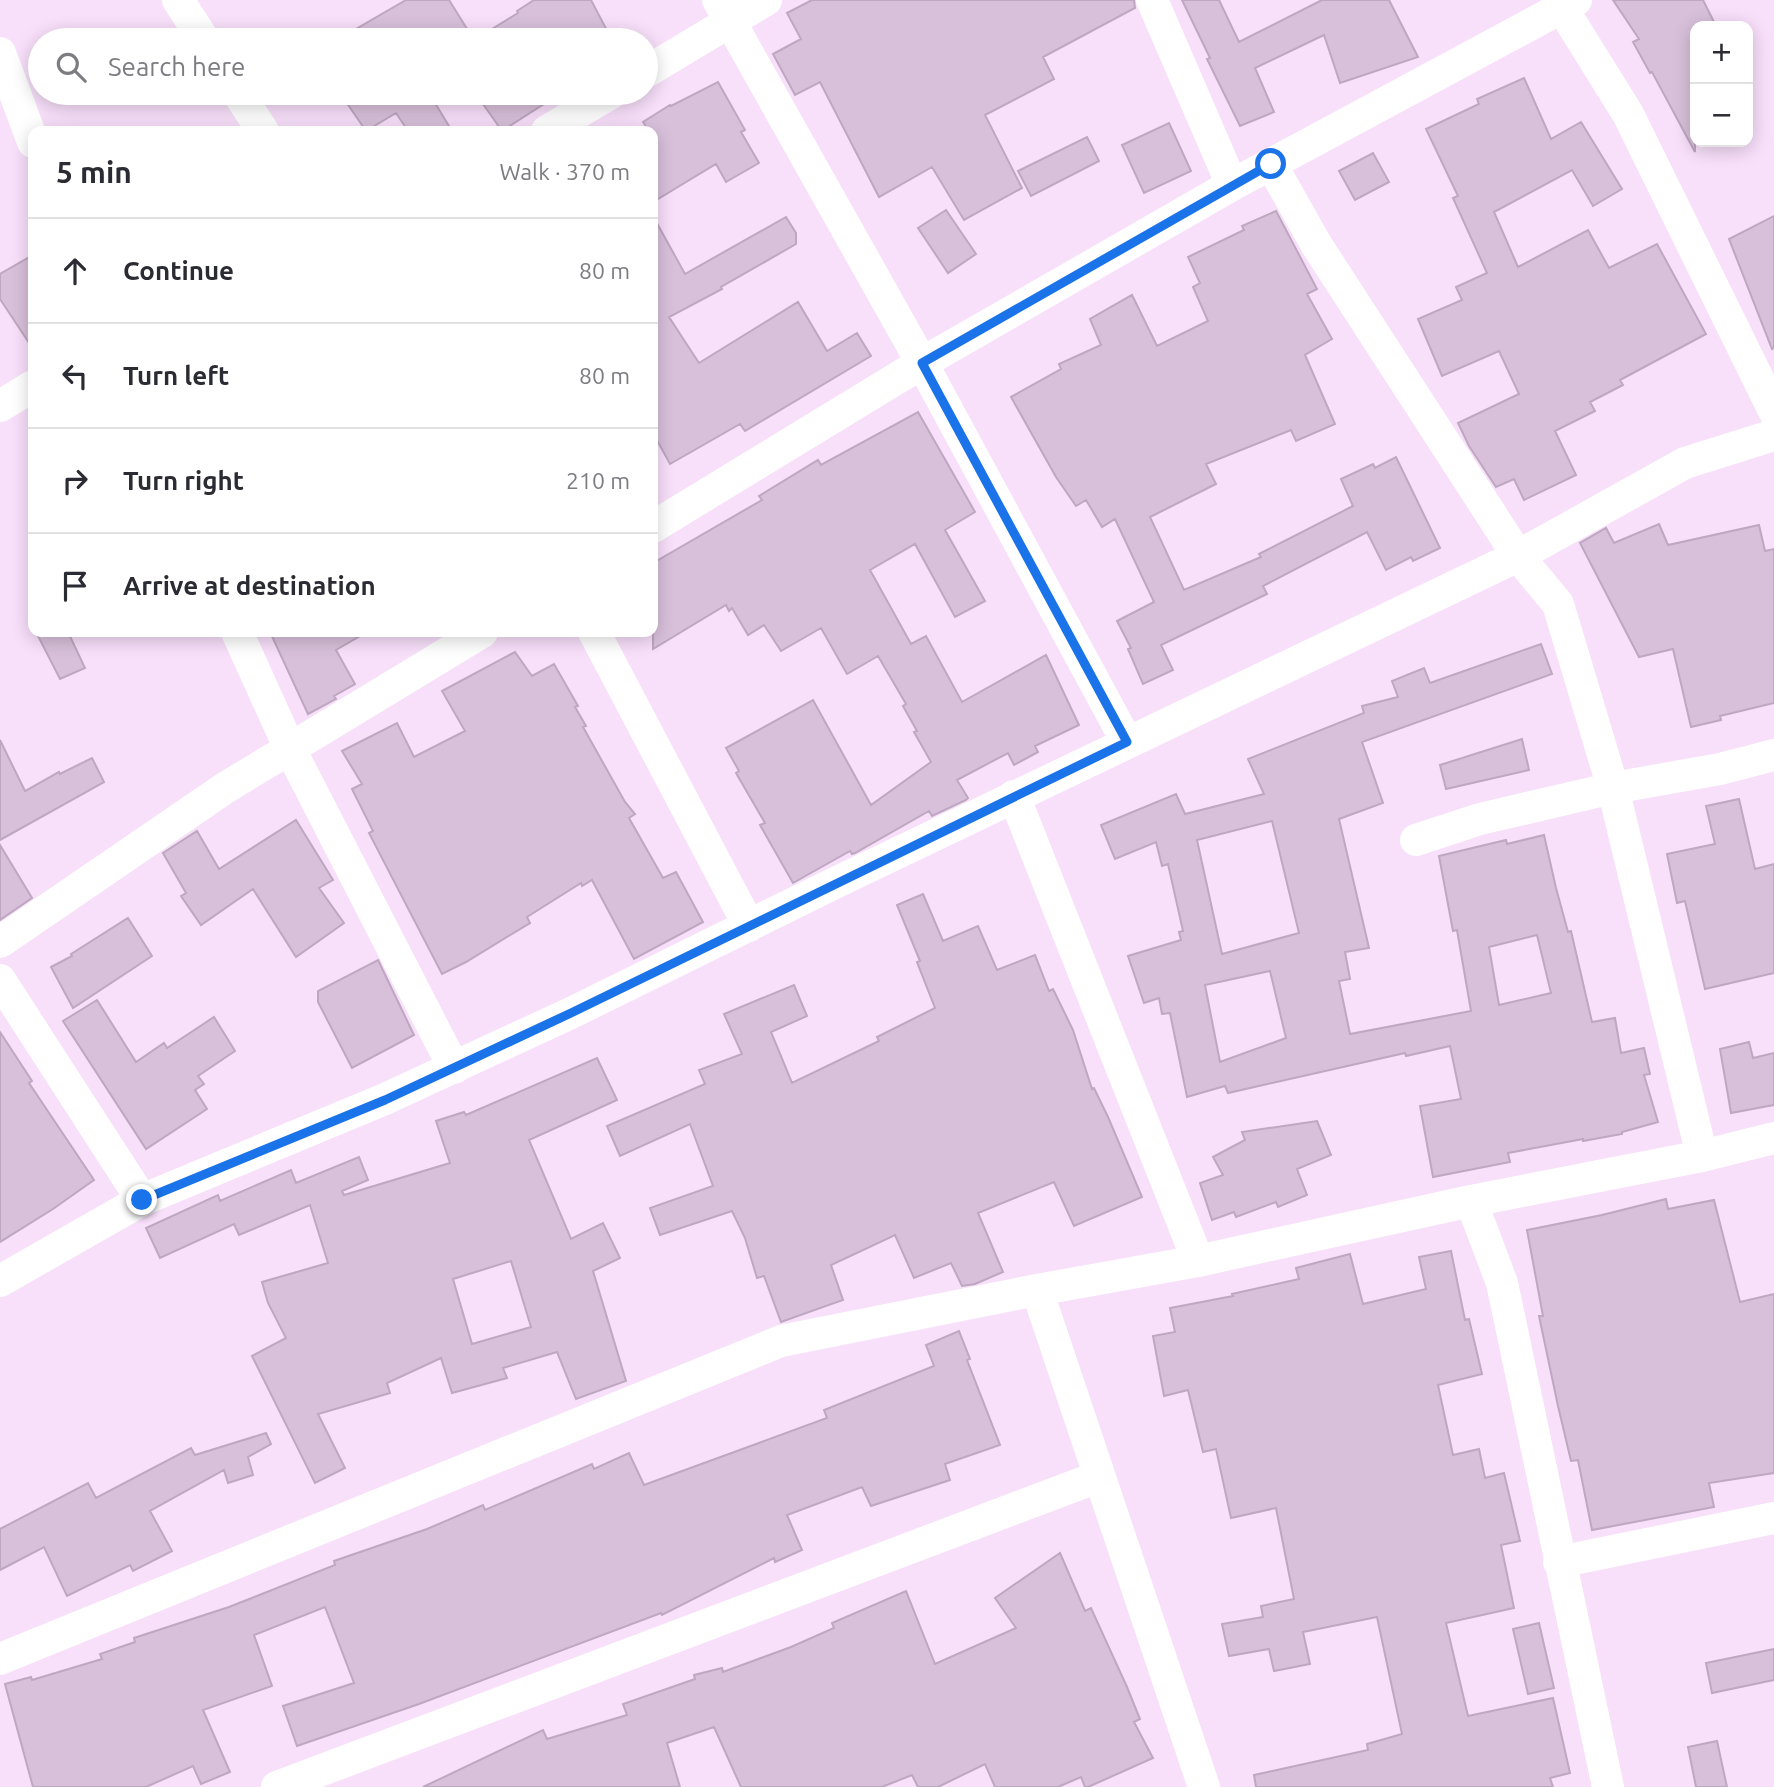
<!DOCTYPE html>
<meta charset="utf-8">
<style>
body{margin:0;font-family:Ubuntu,sans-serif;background:#f2f2f3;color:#2b2b33}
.controls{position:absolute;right:21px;top:21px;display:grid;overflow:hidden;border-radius:14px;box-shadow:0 4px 18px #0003}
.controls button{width:63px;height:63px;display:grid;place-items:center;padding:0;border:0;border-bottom:2px solid #e1e1e2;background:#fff;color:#2b2b33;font:35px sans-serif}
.stop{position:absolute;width:21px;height:21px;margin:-16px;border:5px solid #1a73e8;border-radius:50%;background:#fff}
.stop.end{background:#1a73e8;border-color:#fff;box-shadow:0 2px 7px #0008}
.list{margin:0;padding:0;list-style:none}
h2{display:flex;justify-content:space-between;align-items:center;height:91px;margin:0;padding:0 28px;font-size:30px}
h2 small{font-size:23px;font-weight:400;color:#7c7c81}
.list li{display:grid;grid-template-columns:46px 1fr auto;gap:21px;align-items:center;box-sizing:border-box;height:105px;padding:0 28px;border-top:2px solid #e1e1e2}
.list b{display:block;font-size:26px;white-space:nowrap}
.list em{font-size:23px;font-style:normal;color:#7c7c81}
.icon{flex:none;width:38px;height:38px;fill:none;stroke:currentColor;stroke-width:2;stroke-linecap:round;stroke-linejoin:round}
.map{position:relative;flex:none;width:1774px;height:1787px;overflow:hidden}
.search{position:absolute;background:#fff;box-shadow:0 4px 18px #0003;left:28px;top:28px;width:630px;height:77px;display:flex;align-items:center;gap:18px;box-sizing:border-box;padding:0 24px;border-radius:38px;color:#7c7c81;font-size:26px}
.panel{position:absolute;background:#fff;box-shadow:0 4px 18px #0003;left:28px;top:126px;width:630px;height:511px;border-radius:14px}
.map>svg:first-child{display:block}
.building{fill:#d8c0da;stroke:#bea7c0;stroke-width:2;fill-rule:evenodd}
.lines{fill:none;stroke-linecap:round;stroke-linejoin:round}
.minor{stroke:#fff;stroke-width:32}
.route{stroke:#1a73e8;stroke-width:9}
</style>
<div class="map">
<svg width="1774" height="1787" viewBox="0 0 1774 1787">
<rect width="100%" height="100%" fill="#f8dffa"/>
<!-- building -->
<path class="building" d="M 406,0 L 449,0 L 474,40 L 518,13 L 517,11 L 534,0 L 591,0 L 612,40 L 337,40 Z
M 812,0 L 1134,0 L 1135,8 L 1043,57 L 1054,79 L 985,115 L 1022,188 L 964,220 L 932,167 L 879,197 L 820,82 L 795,95 L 773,54 L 801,39 L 787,13 Z
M 1182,0 L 1219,0 L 1239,42 L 1322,0 L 1389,0 L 1418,57 L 1340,83 L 1324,35 L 1255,68 L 1274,112 L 1240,126 L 1207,59 L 1210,58 Z
M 1613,0 L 1703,0 L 1716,26 L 1695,26 L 1695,152 L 1652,72 L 1650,73 L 1633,42 L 1639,39 Z
M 1524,78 L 1551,139 L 1581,122 L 1622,189 L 1593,206 L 1572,170 L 1494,212 L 1518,267 L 1588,230 L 1609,268 L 1657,244 L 1706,334 L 1620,380 L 1623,385 L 1590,402 L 1595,411 L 1555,431 L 1576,475 L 1524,500 L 1514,479 L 1496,487 L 1469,446 L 1458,423 L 1519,394 L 1499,351 L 1442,376 L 1418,319 L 1462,300 L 1456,287 L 1487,273 L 1453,198 L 1458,196 L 1426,129 L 1479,104 L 1477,99 Z
M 718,82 L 745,130 L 741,132 L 759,163 L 726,182 L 716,164 L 653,202 L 653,131 L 649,131 L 643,122 L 670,105 L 671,106 Z
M 340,93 L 429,93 L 452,131 L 408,131 L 396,113 L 366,131 Z
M 501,93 L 561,93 L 502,131 L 483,104 Z
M 1169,123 L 1191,171 L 1144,193 L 1122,145 Z
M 1087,137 L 1099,161 L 1031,196 L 1018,171 Z
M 1373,153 L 1389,182 L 1355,200 L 1339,171 Z
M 946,210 L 976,254 L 948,273 L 918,228 Z
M 1276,211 L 1317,289 L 1307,294 L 1332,339 L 1305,355 L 1335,424 L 1296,441 L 1291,430 L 1206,464 L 1216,484 L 1150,517 L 1184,590 L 1261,557 L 1259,554 L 1353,506 L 1341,479 L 1373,464 L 1375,468 L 1396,457 L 1440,548 L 1413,561 L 1411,557 L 1386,570 L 1367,532 L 1263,586 L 1267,594 L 1161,645 L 1173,670 L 1143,684 L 1128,649 L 1131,648 L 1117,621 L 1154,602 L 1115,519 L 1102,527 L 1086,500 L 1076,506 L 1056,477 L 1011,397 L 1061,369 L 1059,364 L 1101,345 L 1090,319 L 1132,295 L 1157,346 L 1208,321 L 1193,287 L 1200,283 L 1188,257 L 1244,230 L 1242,226 Z
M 653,216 L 685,274 L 786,217 L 796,233 L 796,244 L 721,287 L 722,289 L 669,317 L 699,363 L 798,302 L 827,351 L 857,333 L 871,356 L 745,431 L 740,424 L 670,464 L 653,433 Z
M 1774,216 L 1774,348 L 1772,349 L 1729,239 Z
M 33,255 L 33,349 L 0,299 L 0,274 Z
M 918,412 L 975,512 L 945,530 L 985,601 L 955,617 L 915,544 L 870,570 L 911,644 L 926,636 L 962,702 L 1046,655 L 1079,725 L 1035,746 L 1038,752 L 1014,765 L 1008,753 L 957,780 L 968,798 L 966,800 L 932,816 L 929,811 L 855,853 L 852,854 L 850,851 L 793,883 L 760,825 L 765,823 L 736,773 L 739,771 L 726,748 L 813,700 L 871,805 L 931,762 L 914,732 L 917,731 L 903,706 L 906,704 L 878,656 L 847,674 L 821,628 L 781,651 L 764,625 L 748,635 L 732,608 L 729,611 L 726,605 L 653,649 L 653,563 L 762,500 L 759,496 L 818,460 L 821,465 Z
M 1659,524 L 1668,545 L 1759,525 L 1765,551 L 1774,549 L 1774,703 L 1720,716 L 1721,720 L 1691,727 L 1673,649 L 1639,657 L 1580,543 L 1606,528 L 1614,543 Z
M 36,632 L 68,632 L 85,668 L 60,679 Z
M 270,632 L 367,632 L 336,650 L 355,684 L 334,696 L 336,699 L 308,714 Z
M 1541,644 L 1552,674 L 1362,742 L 1383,803 L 1339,819 L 1369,948 L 1345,952 L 1350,979 L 1339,981 L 1350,1034 L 1471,1011 L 1457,930 L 1453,931 L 1439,856 L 1506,840 L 1507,844 L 1544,835 L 1556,888 L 1568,932 L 1571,931 L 1592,1022 L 1615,1018 L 1621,1053 L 1644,1048 L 1650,1074 L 1644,1075 L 1658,1122 L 1622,1132 L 1622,1134 L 1583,1141 L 1583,1139 L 1508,1153 L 1510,1162 L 1433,1177 L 1420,1106 L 1461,1099 L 1450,1046 L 1406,1056 L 1405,1053 L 1228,1093 L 1225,1086 L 1187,1097 L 1170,1013 L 1162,1014 L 1159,998 L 1144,1003 L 1128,956 L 1181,940 L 1179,932 L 1183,931 L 1168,864 L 1162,866 L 1156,842 L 1115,859 L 1101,825 L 1176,794 L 1185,814 L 1264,794 L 1248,759 L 1364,713 L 1362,706 L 1398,697 L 1392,681 L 1424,668 L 1430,683 ZM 1272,821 L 1299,933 L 1222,954 L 1197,840 ZM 1537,935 L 1551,993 L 1499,1005 L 1489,947 ZM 1270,971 L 1286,1038 L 1220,1062 L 1205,985 Z
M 515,652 L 532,676 L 554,664 L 578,706 L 575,707 L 586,726 L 583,727 L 625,802 L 635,814 L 629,818 L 663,878 L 676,872 L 703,922 L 634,959 L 592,880 L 582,886 L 581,883 L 527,917 L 530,923 L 466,962 L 442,974 L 369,833 L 373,831 L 352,789 L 362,784 L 342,751 L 397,723 L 414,757 L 465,731 L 442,691 Z
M 1522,739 L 1529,770 L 1446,789 L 1440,765 Z
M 0,740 L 25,791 L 59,772 L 60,774 L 92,758 L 104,782 L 0,840 Z
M 1739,799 L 1755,869 L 1774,864 L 1774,973 L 1705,989 L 1685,901 L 1677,903 L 1667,854 L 1715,844 L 1706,806 Z
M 296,820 L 333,880 L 319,888 L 344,923 L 296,957 L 253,889 L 201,925 L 181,896 L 186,893 L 163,853 L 197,831 L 219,869 Z
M 0,845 L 32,898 L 0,920 Z
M 923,894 L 943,941 L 978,926 L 997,970 L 1035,955 L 1049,991 L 1053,989 L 1073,1030 L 1092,1089 L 1094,1088 L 1108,1117 L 1142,1197 L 1074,1226 L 1054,1182 L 978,1213 L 1003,1272 L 975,1284 L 962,1286 L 951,1263 L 914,1278 L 895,1235 L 831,1265 L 843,1300 L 781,1322 L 764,1276 L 757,1278 L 745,1238 L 732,1211 L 660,1235 L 650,1208 L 713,1186 L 690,1124 L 620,1156 L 607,1126 L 705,1084 L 699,1070 L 742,1054 L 724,1014 L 794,985 L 807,1016 L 771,1032 L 792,1083 L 879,1041 L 877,1037 L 935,1008 L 917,962 L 920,961 L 897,905 Z
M 128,918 L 152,956 L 73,1008 L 51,967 L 72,956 L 71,954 Z
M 378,960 L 414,1035 L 352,1068 L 318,1002 L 318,991 Z
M 97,1000 L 136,1062 L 164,1043 L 167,1048 L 214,1017 L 235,1051 L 198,1076 L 204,1084 L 195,1090 L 207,1109 L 146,1149 L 63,1021 Z
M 0,1032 L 32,1081 L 29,1083 L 94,1180 L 53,1209 L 0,1242 Z
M 1749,1042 L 1753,1058 L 1774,1053 L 1774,1105 L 1731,1113 L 1720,1049 Z
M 597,1058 L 617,1100 L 529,1140 L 571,1239 L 603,1223 L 620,1258 L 593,1271 L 626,1381 L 576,1399 L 557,1352 L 503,1368 L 507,1378 L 452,1393 L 441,1358 L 387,1383 L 390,1393 L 318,1414 L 345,1468 L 315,1483 L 252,1356 L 286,1338 L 268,1303 L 262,1282 L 328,1263 L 310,1205 L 239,1235 L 234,1224 L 160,1258 L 146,1228 L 218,1195 L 220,1201 L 291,1170 L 296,1183 L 359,1157 L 368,1180 L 342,1191 L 344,1195 L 450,1163 L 436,1121 L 464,1112 L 466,1115 ZM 511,1261 L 531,1327 L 472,1344 L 453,1279 Z
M 1317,1121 L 1331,1155 L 1297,1169 L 1307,1195 L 1278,1207 L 1276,1202 L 1236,1217 L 1234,1212 L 1212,1220 L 1200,1183 L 1223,1175 L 1213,1157 L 1245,1140 L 1242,1132 Z
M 1666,1199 L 1668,1209 L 1714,1200 L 1740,1302 L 1774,1294 L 1774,1473 L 1709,1483 L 1714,1507 L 1592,1530 L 1578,1460 L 1571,1461 L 1558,1406 L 1539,1316 L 1543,1316 L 1527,1230 L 1602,1215 Z
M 1451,1251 L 1465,1320 L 1469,1319 L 1482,1374 L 1438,1385 L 1453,1455 L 1479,1449 L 1485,1478 L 1504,1473 L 1520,1541 L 1501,1545 L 1514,1608 L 1446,1623 L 1468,1716 L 1553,1698 L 1570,1773 L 1550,1778 L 1553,1787 L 1256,1787 L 1254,1775 L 1368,1750 L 1367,1744 L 1402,1734 L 1377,1617 L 1303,1632 L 1310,1664 L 1274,1671 L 1269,1649 L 1229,1656 L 1222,1624 L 1263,1617 L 1261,1606 L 1294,1599 L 1276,1508 L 1231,1518 L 1216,1449 L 1203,1452 L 1188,1390 L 1164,1396 L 1153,1336 L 1175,1332 L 1170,1308 L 1233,1296 L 1232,1294 L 1299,1279 L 1296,1268 L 1350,1254 L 1363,1304 L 1426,1289 L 1419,1257 Z
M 959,1331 L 970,1359 L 967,1360 L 1000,1445 L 945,1464 L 950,1480 L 871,1506 L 862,1487 L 787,1515 L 802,1550 L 775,1562 L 774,1558 L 662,1615 L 661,1613 L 419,1704 L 297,1746 L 283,1706 L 354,1683 L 325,1607 L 254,1635 L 272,1686 L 203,1710 L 230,1772 L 201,1784 L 193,1766 L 146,1787 L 33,1787 L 5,1684 L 31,1677 L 32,1680 L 102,1659 L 100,1654 L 135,1642 L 134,1638 L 229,1607 L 335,1565 L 334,1561 L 427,1529 L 483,1505 L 485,1510 L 592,1464 L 594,1469 L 629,1453 L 644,1485 L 827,1418 L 824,1410 L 934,1366 L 926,1345 Z
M 266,1433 L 271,1444 L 248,1457 L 253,1475 L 228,1483 L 224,1470 L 150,1511 L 172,1551 L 133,1571 L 130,1565 L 67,1596 L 44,1547 L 0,1570 L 0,1529 L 88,1483 L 96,1498 L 191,1448 L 195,1455 Z
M 1060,1553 L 1085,1611 L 1091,1608 L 1127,1687 L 1140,1719 L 1134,1722 L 1153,1758 L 1088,1787 L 1085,1787 L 1081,1777 L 1058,1787 L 995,1787 L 985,1764 L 938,1787 L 918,1787 L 912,1775 L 882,1787 L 741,1787 L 714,1727 L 667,1743 L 680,1787 L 423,1787 L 543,1730 L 547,1739 L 627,1715 L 623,1704 L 695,1679 L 694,1675 L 722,1668 L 723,1672 L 791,1647 L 834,1628 L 832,1623 L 906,1591 L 935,1664 L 1016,1628 L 995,1598 Z
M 1539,1623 L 1554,1688 L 1528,1694 L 1513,1629 Z
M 1774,1649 L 1774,1680 L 1712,1693 L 1706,1663 Z
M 1717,1741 L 1727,1787 L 1696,1787 L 1688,1747 Z"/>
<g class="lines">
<!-- minor -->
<path class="minor" d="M 178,0 L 204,40
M 718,0 L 922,363 L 1127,742
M 1152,0 L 1232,185
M 1557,0 L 1628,114 L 1774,411
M 0,53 L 33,142
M 646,72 L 766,0
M 238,93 L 263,131
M 547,131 L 611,93
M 1271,164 L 1316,244 L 1518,556 L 1558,604 L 1613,788 L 1702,1156
M 0,406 L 33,386
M 653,527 L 922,363 L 1232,185 L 1576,0
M 237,632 L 290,749 L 454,1068
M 594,632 L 749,926
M 1014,796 L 1198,1261
M 1416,840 L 1480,819 L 1613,788 L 1720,769 L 1774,755
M 0,942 L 225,788 L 482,632
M 0,980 L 142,1200
M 1471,1201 L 1502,1283 L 1608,1787
M 0,1281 L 142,1200 L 385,1099 L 571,1013 L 839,881 L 1518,556 L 1685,463 L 1774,435
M 1037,1290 L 1204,1787
M 1559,1562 L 1774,1518
M 0,1659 L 781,1341 L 1037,1290 L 1198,1261 L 1471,1201 L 1702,1156 L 1774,1138
M 277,1787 L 1098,1477"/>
</g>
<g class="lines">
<!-- route -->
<path class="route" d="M 142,1200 L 385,1100 L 571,1013 L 1127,742 L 922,363 L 1271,164"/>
</g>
</svg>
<div class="controls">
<button>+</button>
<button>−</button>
</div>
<div class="stop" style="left:1271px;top:164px"></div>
<div class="stop end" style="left:142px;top:1200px"></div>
<div class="search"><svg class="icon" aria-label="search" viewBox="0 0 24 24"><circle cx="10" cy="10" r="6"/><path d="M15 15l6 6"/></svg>Search here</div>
<section class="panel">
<h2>5 min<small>Walk · 370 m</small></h2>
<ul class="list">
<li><svg class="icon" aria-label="ahead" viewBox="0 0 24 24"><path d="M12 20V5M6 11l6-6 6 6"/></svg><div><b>Continue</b></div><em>80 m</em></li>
<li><svg class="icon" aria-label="left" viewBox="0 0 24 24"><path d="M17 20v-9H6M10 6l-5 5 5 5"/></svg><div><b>Turn left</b></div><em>80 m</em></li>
<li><svg class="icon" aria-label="right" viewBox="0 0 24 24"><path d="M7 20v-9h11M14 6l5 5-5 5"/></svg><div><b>Turn right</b></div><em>210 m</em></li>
<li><svg class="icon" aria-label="arrive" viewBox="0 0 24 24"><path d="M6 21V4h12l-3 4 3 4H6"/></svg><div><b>Arrive at destination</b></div></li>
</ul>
</section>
</div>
